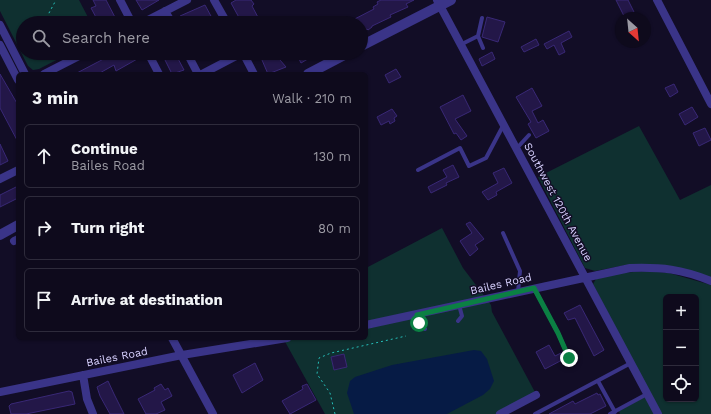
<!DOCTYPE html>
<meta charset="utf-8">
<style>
body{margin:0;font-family:"Work Sans",sans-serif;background:#1c1829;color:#f1f3f6}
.controls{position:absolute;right:12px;bottom:12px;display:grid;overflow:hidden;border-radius:6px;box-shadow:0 1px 3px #0004}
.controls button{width:36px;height:36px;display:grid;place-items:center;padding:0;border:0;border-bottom:1px solid #2e2b3b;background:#0e0a1c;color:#f1f3f6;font:20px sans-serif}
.compass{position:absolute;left:615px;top:12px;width:36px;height:36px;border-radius:50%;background:#0e0a1c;box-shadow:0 1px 3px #0004;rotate:153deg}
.stop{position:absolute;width:12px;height:12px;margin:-9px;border:3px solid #0b8043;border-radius:50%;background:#fff}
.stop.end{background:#0b8043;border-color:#fff;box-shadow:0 1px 4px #0008}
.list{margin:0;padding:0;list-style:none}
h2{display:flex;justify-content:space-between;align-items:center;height:52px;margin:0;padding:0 16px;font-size:17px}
h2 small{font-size:13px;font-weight:400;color:#9b9aa3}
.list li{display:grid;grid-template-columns:26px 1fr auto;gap:12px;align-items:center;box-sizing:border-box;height:64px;margin:0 8px 8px;padding:0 8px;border:1px solid #2e2b3b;border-radius:6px}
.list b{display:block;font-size:15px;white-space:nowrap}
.list p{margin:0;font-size:13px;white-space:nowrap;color:#9b9aa3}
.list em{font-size:13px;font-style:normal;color:#9b9aa3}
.icon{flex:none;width:22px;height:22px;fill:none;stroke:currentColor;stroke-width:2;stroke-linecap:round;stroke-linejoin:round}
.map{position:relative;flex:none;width:711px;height:414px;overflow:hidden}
.search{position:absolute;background:#0e0a1c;box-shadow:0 1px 3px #0004;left:16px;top:16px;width:352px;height:44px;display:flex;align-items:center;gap:10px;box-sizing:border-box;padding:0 14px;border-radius:22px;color:#9b9aa3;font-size:15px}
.panel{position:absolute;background:#0e0a1c;box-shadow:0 1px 3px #0004;left:16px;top:72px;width:352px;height:268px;border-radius:6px}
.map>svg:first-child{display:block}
.green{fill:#0f3030;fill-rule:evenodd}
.water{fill:#061b45}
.building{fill:#231748;stroke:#392876}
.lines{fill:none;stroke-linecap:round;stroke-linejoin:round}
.path{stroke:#25bfba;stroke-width:1;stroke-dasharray:2 3;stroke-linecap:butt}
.service{stroke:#3a3488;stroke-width:4}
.minor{stroke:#3a3488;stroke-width:8}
.tertiary{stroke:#3a3488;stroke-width:10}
.route{stroke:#0b8043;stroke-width:5}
.labels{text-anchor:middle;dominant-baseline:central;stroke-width:3;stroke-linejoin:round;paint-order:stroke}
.street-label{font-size:11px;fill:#d8d1ff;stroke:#120d26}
</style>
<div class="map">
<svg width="711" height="414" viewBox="0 0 711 414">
<rect width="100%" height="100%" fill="#120d26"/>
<!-- green -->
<path class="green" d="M 0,0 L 79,0 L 91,23 L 23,23 L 23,53 L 70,53 L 39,69 L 33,70 L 28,66 L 0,11 Z
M 639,126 L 680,200 L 711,185 L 711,278 L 626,265 L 595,271 L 585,268 L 538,177 Z
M 442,228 L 463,268 L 491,305 L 492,312 L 536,394 L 497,414 L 325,414 L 283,338 L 366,338 L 366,268 Z
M 647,271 L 669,273 L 711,285 L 711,414 L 620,414 L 619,411 L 650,394 L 593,284 L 596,279 L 620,273 ZM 666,297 L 696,297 L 696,399 L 666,399 Z"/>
<!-- water -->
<path class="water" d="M 474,350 L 481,351 L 487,359 L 494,381 L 490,389 L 483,395 L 447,414 L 354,414 L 347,393 L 350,381 L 355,377 L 392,365 Z"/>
<!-- building -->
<path class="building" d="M 93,0 L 106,0 L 118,23 L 99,23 L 91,8 L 96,6 Z
M 136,0 L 159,0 L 142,10 Z
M 236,0 L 251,0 L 254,4 L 252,6 L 261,23 L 242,23 L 231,3 Z
M 381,0 L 414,0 L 406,4 L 408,7 L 390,15 L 391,17 L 372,26 L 372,27 L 368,30 L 367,29 L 361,32 L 361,23 L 347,23 L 374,9 L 373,7 L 378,4 L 377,2 Z
M 616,0 L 628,0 L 634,12 L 624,16 Z
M 205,5 L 212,18 L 206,21 L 207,23 L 183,23 L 180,16 Z
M 487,17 L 505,22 L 498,42 L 482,37 Z
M 569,31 L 572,37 L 561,43 L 565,52 L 559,55 L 554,45 L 547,49 L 544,44 Z
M 536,39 L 539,45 L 524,52 L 521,47 Z
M 492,52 L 495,59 L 482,66 L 479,59 Z
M 115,53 L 137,53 L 139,58 L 116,71 L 114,65 L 98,74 L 75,74 Z
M 175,53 L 184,70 L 172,74 L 165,60 L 170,57 L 169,55 Z
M 259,53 L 274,53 L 286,67 L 268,74 Z
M 296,53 L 318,53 L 301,63 Z
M 396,69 L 401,77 L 389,83 L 385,75 Z
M 0,74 L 18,105 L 18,142 L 0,108 Z
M 674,84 L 678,92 L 670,97 L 665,88 Z
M 532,88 L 542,106 L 532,111 L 538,123 L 543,120 L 549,131 L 536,138 L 528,124 L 531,122 L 516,97 Z
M 463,95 L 471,111 L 455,119 L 467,136 L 461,140 L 456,133 L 454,134 L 440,107 Z
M 692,107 L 698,117 L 685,125 L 679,114 Z
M 392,109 L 397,116 L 394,118 L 395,121 L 390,124 L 389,121 L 381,125 L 377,117 Z
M 705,128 L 711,140 L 699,146 L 693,133 Z
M 0,144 L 8,161 L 0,165 Z
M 453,165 L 459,177 L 446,183 L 447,185 L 431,193 L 428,187 L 447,177 L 443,170 Z
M 504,168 L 512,183 L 496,192 L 497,195 L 488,200 L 482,192 L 498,183 L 493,173 Z
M 18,186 L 18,198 L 0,207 L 0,195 Z
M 470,222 L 484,239 L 475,245 L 478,249 L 470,256 L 460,241 L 472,233 L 466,224 Z
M 580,305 L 604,350 L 594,356 L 575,318 L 568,320 L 564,313 Z
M 549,345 L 555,356 L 561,353 L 564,359 L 545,369 L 536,352 Z
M 344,354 L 347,367 L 334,370 L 331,357 Z
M 255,363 L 263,380 L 242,393 L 233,375 Z
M 108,381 L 114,394 L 124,414 L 110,414 L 100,396 L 97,387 Z
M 161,384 L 165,390 L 168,388 L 172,396 L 161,402 L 165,410 L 156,414 L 146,414 L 138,399 L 155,390 L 154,388 Z
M 307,384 L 316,400 L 290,414 L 282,401 L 298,392 L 303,389 L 302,386 Z
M 69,391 L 72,392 L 75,404 L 26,414 L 11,414 L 9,406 L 11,404 Z
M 597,393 L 598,395 L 600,394 L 606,406 L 590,414 L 549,414 L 573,401 L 575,404 Z"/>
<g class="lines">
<!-- path -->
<path class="path" d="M 47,23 L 49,13 L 56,0
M 52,53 L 55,56 L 61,53
M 335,414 L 330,393 L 317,374 L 319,358 L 331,353 L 406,336"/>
<!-- service -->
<path class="service" d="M 478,36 L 483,48
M 462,44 L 478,36 L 482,18
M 517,148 L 529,135
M 418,170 L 460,148 L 469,166 L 486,158 L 504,124
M 503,233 L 520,271 L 518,292
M 534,288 L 558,333 L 569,358
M 417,315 L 420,326 L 425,329
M 458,321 L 462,316 L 459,305
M 598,381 L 615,412
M 535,414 L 631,363
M 610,414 L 647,394"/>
<!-- minor -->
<path class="minor" d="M 120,0 L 132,23
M 214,0 L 227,23
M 437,0 L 658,414
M 657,0 L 711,104
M 165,11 L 172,23
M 142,23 L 187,0
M 0,25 L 25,74
M 0,45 L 18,80
M 148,53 L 159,74
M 187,53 L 198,74
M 243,53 L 254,74
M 44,74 L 85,53
M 202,74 L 242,53
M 0,179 L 18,170
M 14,241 L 18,239
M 366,325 L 630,268 C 662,267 681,269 711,281
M 172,338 L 213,414
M 83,375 L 87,399 L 93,414
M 0,392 L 182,355 L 287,338
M 500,414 L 536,395"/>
<!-- tertiary -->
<path class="tertiary" d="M 361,46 L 451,0
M 308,74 L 348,53
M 0,235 L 18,225"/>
</g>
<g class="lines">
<!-- route -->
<path class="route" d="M 419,323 L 417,315 L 534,288 L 558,333 L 569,358"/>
</g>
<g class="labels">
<!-- street labels -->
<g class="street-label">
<text transform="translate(558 202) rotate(62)">Southwest 120th Avenue</text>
<text transform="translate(501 284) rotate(-13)">Bailes Road</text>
<text transform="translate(117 357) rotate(-11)">Bailes Road</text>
</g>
</g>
</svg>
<div class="controls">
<button>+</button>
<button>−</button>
<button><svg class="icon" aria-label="locate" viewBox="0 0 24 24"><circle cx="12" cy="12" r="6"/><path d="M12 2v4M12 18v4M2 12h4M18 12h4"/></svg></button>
</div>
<svg class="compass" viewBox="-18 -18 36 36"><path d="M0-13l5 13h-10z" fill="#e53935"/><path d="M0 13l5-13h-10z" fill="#9b9aa3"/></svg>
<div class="stop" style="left:419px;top:323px"></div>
<div class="stop end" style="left:569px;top:358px"></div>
<div class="search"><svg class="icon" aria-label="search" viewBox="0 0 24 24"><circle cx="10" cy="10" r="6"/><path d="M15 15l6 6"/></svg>Search here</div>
<section class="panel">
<h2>3 min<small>Walk · 210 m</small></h2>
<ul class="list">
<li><svg class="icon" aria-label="ahead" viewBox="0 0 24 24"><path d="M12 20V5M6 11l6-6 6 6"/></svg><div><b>Continue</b><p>Bailes Road</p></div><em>130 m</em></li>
<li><svg class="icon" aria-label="right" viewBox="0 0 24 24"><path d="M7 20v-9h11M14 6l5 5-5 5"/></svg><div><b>Turn right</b></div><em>80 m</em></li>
<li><svg class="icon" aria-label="arrive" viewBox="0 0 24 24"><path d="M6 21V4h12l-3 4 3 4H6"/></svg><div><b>Arrive at destination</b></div></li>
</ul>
</section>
</div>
